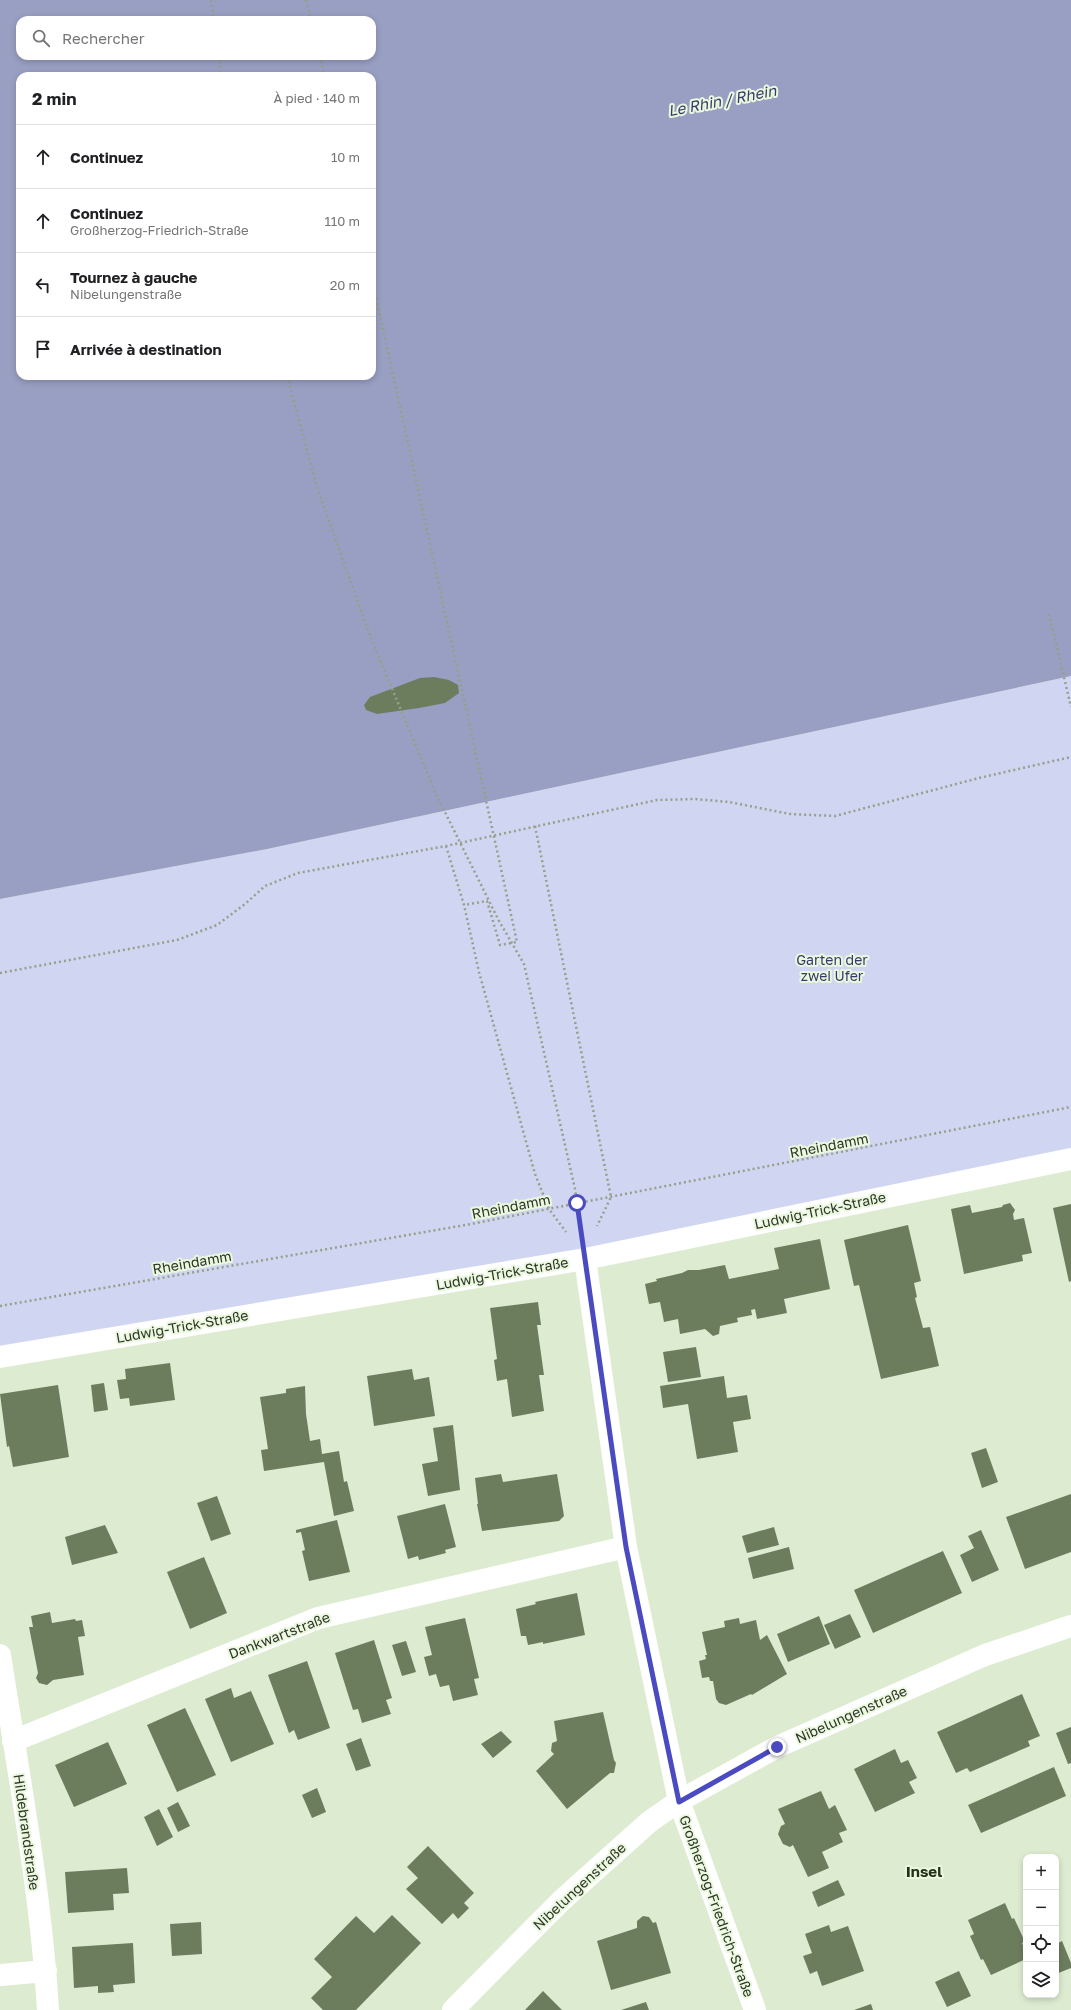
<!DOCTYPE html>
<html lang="fr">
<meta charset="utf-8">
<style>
body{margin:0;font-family:"Golos Text",sans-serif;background:#f6f6f6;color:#202124}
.controls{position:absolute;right:12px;bottom:12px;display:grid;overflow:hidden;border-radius:8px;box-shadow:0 2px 6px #0003}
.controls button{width:36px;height:36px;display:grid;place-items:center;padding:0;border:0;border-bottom:1px solid #e0e0e0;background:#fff;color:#202124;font:20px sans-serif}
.stop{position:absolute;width:12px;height:12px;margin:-9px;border:3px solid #4b4bc1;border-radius:50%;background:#fff}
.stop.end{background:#4b4bc1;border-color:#fff;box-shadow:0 1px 4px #0008}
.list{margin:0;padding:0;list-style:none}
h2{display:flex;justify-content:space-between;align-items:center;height:52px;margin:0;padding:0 16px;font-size:17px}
h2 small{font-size:13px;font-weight:400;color:#757577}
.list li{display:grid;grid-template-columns:26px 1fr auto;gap:12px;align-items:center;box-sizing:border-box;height:64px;padding:0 16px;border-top:1px solid #e0e0e0}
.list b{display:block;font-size:15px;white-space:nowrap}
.list p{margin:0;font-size:13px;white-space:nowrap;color:#757577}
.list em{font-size:13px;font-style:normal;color:#757577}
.icon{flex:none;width:22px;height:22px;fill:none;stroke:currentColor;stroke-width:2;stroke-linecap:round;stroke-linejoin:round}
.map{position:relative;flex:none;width:1071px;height:2010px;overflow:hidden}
.search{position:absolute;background:#fff;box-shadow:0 2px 6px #0003;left:16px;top:16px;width:360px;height:44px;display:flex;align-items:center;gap:10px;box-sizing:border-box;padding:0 14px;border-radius:12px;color:#757577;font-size:15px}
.panel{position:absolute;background:#fff;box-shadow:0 2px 6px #0003;left:16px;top:72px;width:360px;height:308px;border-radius:12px}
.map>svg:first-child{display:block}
.green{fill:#d0d6f1}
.water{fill:#999fc2;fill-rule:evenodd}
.building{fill:#6c7d5e}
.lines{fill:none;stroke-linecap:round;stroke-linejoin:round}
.path{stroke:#959f8b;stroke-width:2.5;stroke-dasharray:2 3;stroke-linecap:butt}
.minor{stroke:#fff;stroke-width:22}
.route{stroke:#4b4bc1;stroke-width:5}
.labels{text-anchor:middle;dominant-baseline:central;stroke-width:4;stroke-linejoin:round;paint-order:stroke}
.park-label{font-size:14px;fill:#353a69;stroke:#eaf9de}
.street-label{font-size:14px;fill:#2f342a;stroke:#eaf9de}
.water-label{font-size:15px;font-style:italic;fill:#343969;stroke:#eaf9de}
.neighbourhood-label{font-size:15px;font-weight:bold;fill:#25301b;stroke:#eaf9de}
</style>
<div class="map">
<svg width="1071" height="2010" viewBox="0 0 1071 2010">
<rect width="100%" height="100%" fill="#ddecd1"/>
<!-- green -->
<path class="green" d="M 1071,676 L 1071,1161 L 0,1360 L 0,899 L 267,849 Z"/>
<!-- water -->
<path class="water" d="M 0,0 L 1071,0 L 1071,676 L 267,849 L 0,899 ZM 20,20 L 372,20 L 372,56 L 20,56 ZM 20,76 L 372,76 L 372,376 L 20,376 Z"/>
<!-- building -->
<path class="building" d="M 434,677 L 449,680 L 458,685 L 459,693 L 445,703 L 419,708 L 377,714 L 366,710 L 364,705 L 370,697 L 420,678 Z
M 1010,1203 L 1015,1210 L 1013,1214 L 1014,1220 L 1024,1218 L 1032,1253 L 1022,1255 L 1023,1261 L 964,1274 L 951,1209 L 970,1205 L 972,1213 L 1002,1207 L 1003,1205 Z
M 1071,1204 L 1071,1281 L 1069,1282 L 1053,1208 Z
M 908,1225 L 921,1281 L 914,1283 L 917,1297 L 915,1298 L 923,1328 L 930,1327 L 939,1366 L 881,1379 L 859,1285 L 854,1286 L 844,1240 Z
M 820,1239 L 830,1289 L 784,1299 L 787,1313 L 757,1319 L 755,1309 L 751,1310 L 752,1315 L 737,1318 L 738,1322 L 720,1326 L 719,1334 L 713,1336 L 705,1329 L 680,1334 L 678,1319 L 664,1322 L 660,1302 L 649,1304 L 645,1284 L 657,1281 L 656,1279 L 682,1273 L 688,1270 L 699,1270 L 725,1265 L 729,1279 L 779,1269 L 774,1248 Z
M 538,1302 L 541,1325 L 537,1325 L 544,1375 L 539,1375 L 544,1411 L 512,1417 L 507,1379 L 497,1381 L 494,1360 L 497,1359 L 490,1308 Z
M 696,1347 L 701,1377 L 668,1382 L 663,1352 Z
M 170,1363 L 175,1400 L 130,1406 L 129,1398 L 120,1399 L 117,1380 L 126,1379 L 125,1369 Z
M 412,1369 L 414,1380 L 429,1377 L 435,1416 L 374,1426 L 367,1376 Z
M 724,1376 L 727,1398 L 747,1395 L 751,1419 L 733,1422 L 738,1452 L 697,1459 L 688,1404 L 663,1408 L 660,1386 Z
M 104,1383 L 108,1410 L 94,1412 L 91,1385 Z
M 58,1385 L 69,1457 L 13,1467 L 9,1446 L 7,1447 L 0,1394 Z
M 305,1386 L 306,1414 L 310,1441 L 320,1439 L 322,1454 L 339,1451 L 344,1482 L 347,1481 L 354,1511 L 334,1516 L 324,1462 L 264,1471 L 261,1450 L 268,1449 L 260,1397 L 286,1393 L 286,1389 Z
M 453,1425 L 460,1490 L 428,1496 L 422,1464 L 438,1461 L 433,1428 Z
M 986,1448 L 998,1482 L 982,1488 L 971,1453 Z
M 501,1474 L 503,1482 L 557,1474 L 564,1516 L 559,1521 L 482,1531 L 477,1504 L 478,1504 L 475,1478 Z
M 1071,1494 L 1071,1552 L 1025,1569 L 1006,1517 Z
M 217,1496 L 231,1534 L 211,1541 L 197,1503 Z
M 445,1504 L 456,1547 L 445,1550 L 446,1553 L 419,1560 L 418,1556 L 408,1559 L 397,1516 Z
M 337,1520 L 350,1572 L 309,1581 L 302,1551 L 305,1550 L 301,1532 L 296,1533 L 296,1530 Z
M 105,1525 L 118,1553 L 72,1565 L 65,1537 Z
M 774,1527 L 779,1545 L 747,1553 L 742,1536 Z
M 981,1530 L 999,1570 L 972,1582 L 960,1555 L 974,1548 L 968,1536 Z
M 789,1547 L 794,1569 L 753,1579 L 748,1558 Z
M 943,1551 L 962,1593 L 873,1633 L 854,1590 Z
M 204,1557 L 227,1613 L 190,1629 L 167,1572 Z
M 577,1593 L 585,1635 L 543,1644 L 543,1642 L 528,1645 L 526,1636 L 521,1636 L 516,1609 L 536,1604 L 535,1602 Z
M 50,1612 L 52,1623 L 75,1619 L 76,1621 L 82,1620 L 85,1636 L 78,1637 L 84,1675 L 53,1680 L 47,1685 L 39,1683 L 36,1678 L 38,1673 L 29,1627 L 33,1627 L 31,1616 Z
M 850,1614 L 861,1637 L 835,1649 L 824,1625 Z
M 819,1616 L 830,1644 L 788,1662 L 777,1634 Z
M 465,1618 L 479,1678 L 474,1679 L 478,1695 L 453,1701 L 449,1685 L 440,1687 L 436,1674 L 429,1676 L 424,1657 L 432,1655 L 425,1627 Z
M 739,1618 L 740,1624 L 756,1620 L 760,1640 L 767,1635 L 787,1674 L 752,1695 L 751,1694 L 726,1705 L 719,1703 L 716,1699 L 713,1681 L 710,1681 L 709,1677 L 702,1678 L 699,1661 L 706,1659 L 705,1655 L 707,1655 L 702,1632 L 725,1627 L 724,1621 Z
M 374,1640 L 392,1698 L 386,1700 L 391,1714 L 362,1723 L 358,1709 L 353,1710 L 335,1653 Z
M 406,1641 L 416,1672 L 402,1676 L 392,1645 Z
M 307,1661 L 330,1728 L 298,1740 L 294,1730 L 289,1733 L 268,1675 Z
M 231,1688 L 234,1698 L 251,1691 L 274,1744 L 231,1762 L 205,1699 Z
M 1022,1694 L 1040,1736 L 1028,1741 L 1030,1746 L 970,1772 L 967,1768 L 956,1773 L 937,1732 Z
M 185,1708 L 216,1775 L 177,1792 L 147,1725 Z
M 603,1712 L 614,1760 L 616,1763 L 614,1773 L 610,1773 L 567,1809 L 536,1771 L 554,1754 L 551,1751 L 552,1743 L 557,1741 L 554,1721 Z
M 1071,1727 L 1071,1763 L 1068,1764 L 1056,1733 Z
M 501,1731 L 512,1742 L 493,1758 L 481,1744 Z
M 361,1738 L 371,1766 L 356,1771 L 346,1744 Z
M 108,1742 L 127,1784 L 74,1807 L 55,1765 Z
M 895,1749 L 901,1763 L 908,1760 L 917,1778 L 909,1782 L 915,1793 L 875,1812 L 854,1769 Z
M 1054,1767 L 1066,1796 L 981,1833 L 968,1805 Z
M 317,1788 L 326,1812 L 312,1818 L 302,1795 Z
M 821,1791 L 829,1809 L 835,1805 L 847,1830 L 839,1833 L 843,1842 L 822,1852 L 829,1868 L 808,1877 L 793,1845 L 790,1847 L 783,1844 L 778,1834 L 781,1826 L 785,1824 L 778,1809 Z
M 178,1802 L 190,1826 L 178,1832 L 167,1808 Z
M 159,1809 L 173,1837 L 157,1846 L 144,1817 Z
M 428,1846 L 474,1893 L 464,1903 L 469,1908 L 458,1919 L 453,1913 L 442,1924 L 406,1889 L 418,1878 L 407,1867 Z
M 127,1868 L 129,1893 L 113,1894 L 114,1910 L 68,1913 L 65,1872 Z
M 838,1880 L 845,1895 L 818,1907 L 812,1892 Z
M 1005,1903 L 1012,1919 L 1014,1918 L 1025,1942 L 1022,1943 L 1026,1953 L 1026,1959 L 991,1975 L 983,1959 L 981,1960 L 970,1936 L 974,1934 L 968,1920 Z
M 392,1915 L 421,1943 L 356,2010 L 323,2010 L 311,1998 L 332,1977 L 314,1959 L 356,1916 L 374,1933 Z
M 643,1916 L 649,1917 L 653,1923 L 656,1922 L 671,1973 L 611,1990 L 597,1941 L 637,1928 L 637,1921 Z
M 201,1922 L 202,1954 L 172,1956 L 170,1924 Z
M 829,1925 L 831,1932 L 848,1926 L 864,1971 L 822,1986 L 817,1971 L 810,1974 L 803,1956 L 812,1953 L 805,1934 Z
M 1062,1941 L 1071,1963 L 1071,1968 L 1056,1974 L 1056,1944 Z
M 133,1943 L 135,1983 L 113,1985 L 114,1992 L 98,1993 L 98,1986 L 74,1988 L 72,1947 Z
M 959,1971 L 971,1996 L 947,2007 L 935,1982 Z
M 543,1991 L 562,2010 L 525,2010 Z
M 646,2002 L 649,2010 L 621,2010 Z
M 871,2004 L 873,2010 L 854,2010 Z"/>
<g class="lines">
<!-- path -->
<path class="path" d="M 211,0 L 214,20
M 306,0 L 311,20
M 219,56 L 221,76
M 320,56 L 324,76
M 372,279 L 517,942 L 500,945 L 487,901 L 464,905
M 287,376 L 317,487 L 369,633 L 435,792 L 499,921 L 524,964 L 575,1189 L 581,1231
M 1049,614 L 1071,707
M 535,826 L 611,1197 L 597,1226
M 446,846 L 464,905 L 479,972 L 535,1174 L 549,1209 L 566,1232
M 0,973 L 177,940 L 217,925 L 245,904 L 265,886 L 298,873 L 446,846 L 657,800 L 695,799 L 729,802 L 790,814 L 835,816 L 979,778 L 1071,757
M 0,1306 L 471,1224 L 1071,1107"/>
<!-- minor -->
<path class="minor" d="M 585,1259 L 626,1547 L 679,1801 L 755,2010
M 0,1357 L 585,1259 L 1071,1159
M 0,1655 C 18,1772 41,1891 48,2010
M 13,1741 L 318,1618 L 626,1547
M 0,1975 L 46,1971
M 453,2010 L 561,1901 L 649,1822 L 679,1801 L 777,1747 L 985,1655 L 1071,1626"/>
</g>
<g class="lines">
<!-- route -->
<path class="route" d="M 577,1203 L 626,1547 L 679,1802 L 777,1747"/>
</g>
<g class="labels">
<!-- park labels -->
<g class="park-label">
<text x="832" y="959">Garten der<tspan x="832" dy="16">zwei Ufer</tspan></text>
</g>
<!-- street labels -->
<g class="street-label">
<text transform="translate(829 1145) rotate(-11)">Rheindamm</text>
<text transform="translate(511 1206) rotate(-11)">Rheindamm</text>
<text transform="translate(820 1210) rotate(-12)">Ludwig-Trick-Straße</text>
<text transform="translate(192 1262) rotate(-10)">Rheindamm</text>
<text transform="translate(502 1273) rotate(-10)">Ludwig-Trick-Straße</text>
<text transform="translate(182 1326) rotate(-10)">Ludwig-Trick-Straße</text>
<text transform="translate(279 1635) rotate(-21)">Dankwartstraße</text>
<text transform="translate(851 1714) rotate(-24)">Nibelungenstraße</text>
<text transform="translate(27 1832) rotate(82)">Hildebrandstraße</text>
<text transform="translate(579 1886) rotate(-43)">Nibelungenstraße</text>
<text transform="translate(717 1906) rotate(70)">Großherzog-Friedrich-Straße</text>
</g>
<!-- water labels -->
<g class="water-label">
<text transform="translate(722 100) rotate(-11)">Le Rhin / Rhein</text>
</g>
<!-- neighbourhood labels -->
<g class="neighbourhood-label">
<text x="924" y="1871">Insel</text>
</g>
</g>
</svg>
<div class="controls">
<button>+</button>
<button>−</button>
<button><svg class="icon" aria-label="locate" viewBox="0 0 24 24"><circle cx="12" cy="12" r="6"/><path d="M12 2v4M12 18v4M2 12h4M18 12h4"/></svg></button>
<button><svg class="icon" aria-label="layers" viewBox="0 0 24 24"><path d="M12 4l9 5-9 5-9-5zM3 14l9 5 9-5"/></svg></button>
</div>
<div class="stop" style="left:577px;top:1203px"></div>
<div class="stop end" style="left:777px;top:1747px"></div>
<div class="search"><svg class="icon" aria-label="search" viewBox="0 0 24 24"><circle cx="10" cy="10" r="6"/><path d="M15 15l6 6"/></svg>Rechercher</div>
<section class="panel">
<h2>2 min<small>À pied · 140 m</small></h2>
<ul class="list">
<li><svg class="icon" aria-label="ahead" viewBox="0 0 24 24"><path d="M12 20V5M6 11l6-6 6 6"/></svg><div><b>Continuez</b></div><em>10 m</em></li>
<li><svg class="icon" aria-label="ahead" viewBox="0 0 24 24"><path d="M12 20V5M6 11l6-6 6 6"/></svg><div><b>Continuez</b><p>Großherzog-Friedrich-Straße</p></div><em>110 m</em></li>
<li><svg class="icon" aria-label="left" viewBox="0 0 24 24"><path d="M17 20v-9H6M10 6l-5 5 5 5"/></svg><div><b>Tournez à gauche</b><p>Nibelungenstraße</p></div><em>20 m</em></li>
<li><svg class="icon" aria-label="arrive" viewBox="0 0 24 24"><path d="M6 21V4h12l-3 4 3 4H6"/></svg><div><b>Arrivée à destination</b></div></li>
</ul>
</section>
</div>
